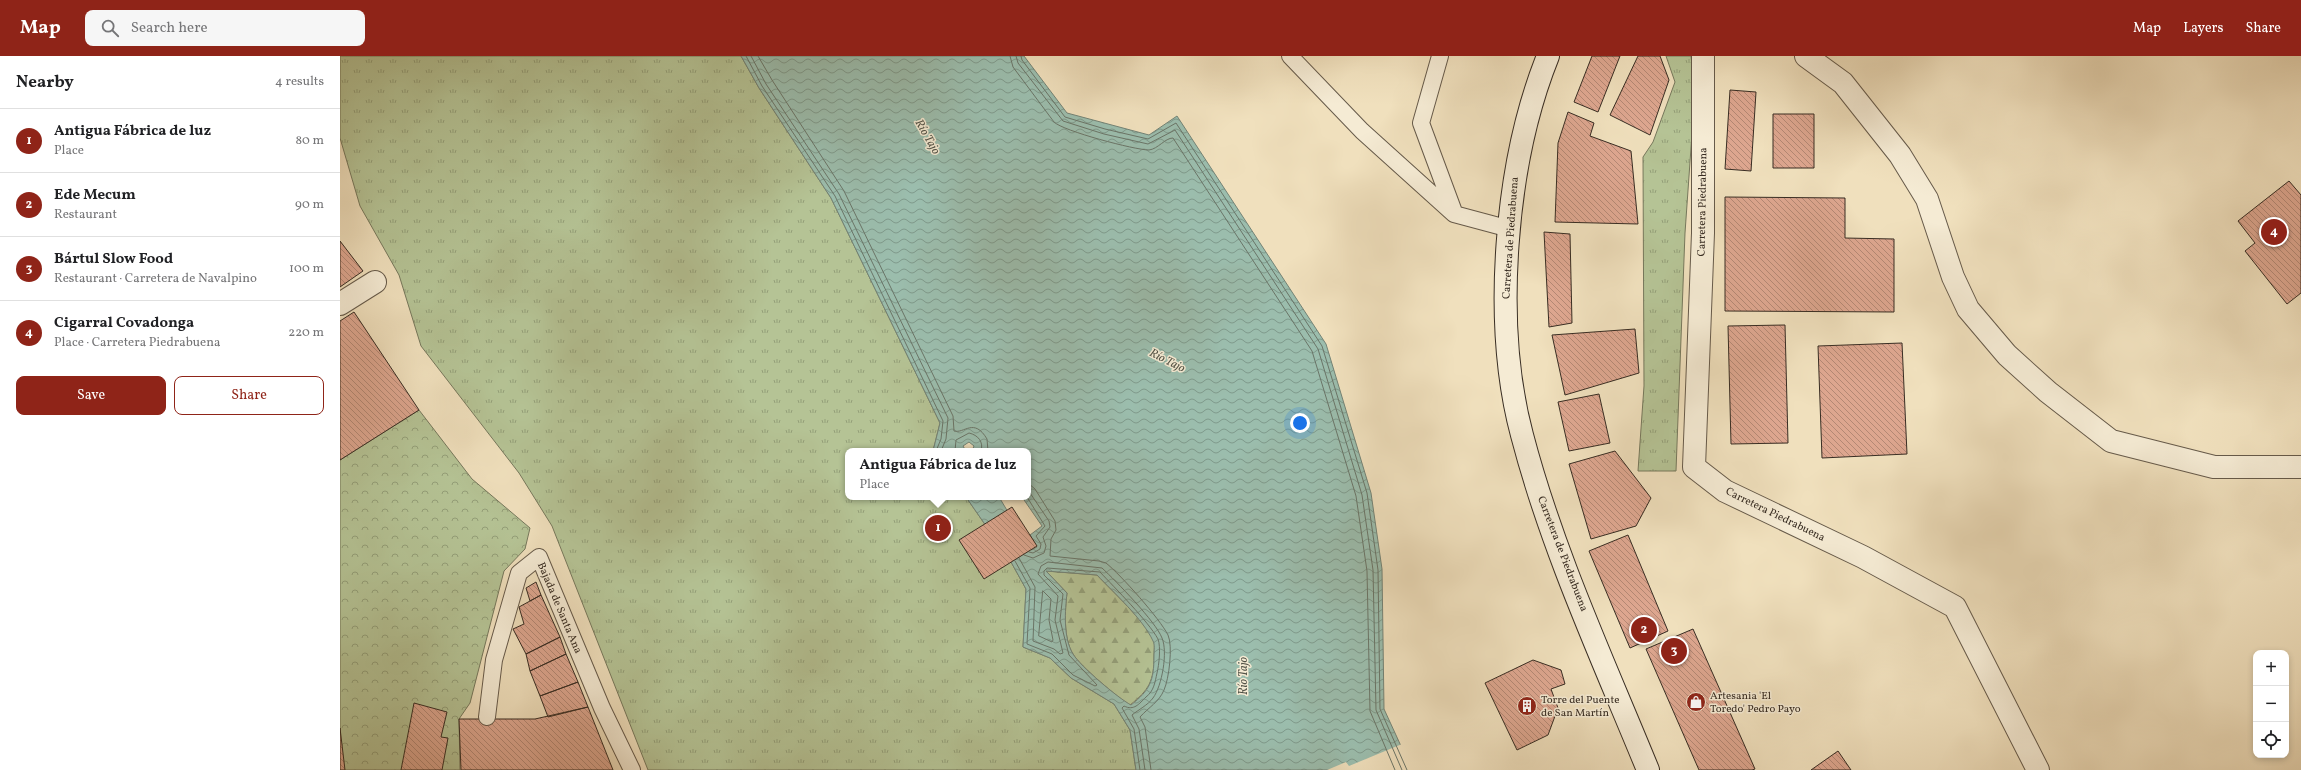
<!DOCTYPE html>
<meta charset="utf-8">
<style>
body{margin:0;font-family:Vollkorn,serif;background:#f6f6f6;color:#202124}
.controls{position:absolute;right:12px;bottom:12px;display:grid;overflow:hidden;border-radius:8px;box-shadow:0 2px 6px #0003}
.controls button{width:36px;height:36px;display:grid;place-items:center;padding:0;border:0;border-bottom:1px solid #e0e0e0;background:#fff;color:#202124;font:20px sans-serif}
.you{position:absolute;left:960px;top:367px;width:14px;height:14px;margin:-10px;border:3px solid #fff;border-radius:50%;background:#1a73e8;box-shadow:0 0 0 6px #1a73e833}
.badge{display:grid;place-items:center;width:26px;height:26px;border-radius:50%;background:#8f2418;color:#fff;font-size:13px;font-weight:700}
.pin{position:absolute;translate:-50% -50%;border:2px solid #fff;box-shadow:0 1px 4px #0006}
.popup{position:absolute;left:505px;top:392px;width:186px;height:52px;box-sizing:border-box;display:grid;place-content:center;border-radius:8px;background:#fff;filter:drop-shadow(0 1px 3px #0005);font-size:13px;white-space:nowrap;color:#757577}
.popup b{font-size:15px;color:#202124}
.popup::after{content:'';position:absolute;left:50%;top:100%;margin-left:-8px;border:8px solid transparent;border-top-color:#fff}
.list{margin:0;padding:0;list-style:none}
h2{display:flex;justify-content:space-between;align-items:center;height:52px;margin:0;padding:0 16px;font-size:17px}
h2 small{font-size:13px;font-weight:400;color:#757577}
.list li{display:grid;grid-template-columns:26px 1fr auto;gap:12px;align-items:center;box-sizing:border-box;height:64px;padding:0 16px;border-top:1px solid #e0e0e0}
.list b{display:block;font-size:15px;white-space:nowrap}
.list p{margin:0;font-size:13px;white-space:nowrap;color:#757577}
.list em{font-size:13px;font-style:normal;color:#757577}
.actions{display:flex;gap:8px;padding:12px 16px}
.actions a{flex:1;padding:9px 0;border:1px solid #8f2418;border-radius:8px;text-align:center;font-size:14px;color:#8f2418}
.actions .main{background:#8f2418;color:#fff}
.icon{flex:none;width:22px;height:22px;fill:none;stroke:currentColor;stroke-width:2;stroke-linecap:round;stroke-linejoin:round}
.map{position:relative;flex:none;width:1961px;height:714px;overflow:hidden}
header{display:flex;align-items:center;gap:24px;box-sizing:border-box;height:56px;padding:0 20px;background:#8f2418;color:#fff}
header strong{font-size:19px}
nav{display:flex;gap:22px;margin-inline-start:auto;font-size:14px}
.search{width:280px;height:36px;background:#f6f6f6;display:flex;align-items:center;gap:10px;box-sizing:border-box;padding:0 14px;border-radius:8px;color:#757577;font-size:15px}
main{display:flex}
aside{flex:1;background:#fff}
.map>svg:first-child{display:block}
.grass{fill:url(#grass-tufts);stroke:#76785c}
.forest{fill:url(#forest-firs);stroke:#76785c}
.park{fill:url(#park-crowns);stroke:#76785c}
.water{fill:url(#water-waves);stroke:#738376;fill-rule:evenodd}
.pier{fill:#f0e0bd}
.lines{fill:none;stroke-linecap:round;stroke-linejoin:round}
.shore{stroke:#6a7568;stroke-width:1}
.building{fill:url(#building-back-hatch);stroke:#382d23}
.lane-casing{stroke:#665a4a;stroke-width:18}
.street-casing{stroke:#665a4a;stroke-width:24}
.secondary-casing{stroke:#382d23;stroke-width:24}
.lane{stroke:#f5ebd4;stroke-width:16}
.street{stroke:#f5ebd4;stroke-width:22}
.secondary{stroke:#f5ebd4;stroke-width:22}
.labels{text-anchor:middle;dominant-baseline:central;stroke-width:3;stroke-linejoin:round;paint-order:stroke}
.street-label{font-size:11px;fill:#382d23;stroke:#f5ebd4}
.poi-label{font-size:11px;fill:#382d23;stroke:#f5ebd4;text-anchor:start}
.water-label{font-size:12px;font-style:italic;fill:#515146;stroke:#f5ebd4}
</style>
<header>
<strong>Map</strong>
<div class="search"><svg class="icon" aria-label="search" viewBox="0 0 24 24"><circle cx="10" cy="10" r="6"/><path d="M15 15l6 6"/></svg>Search here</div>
<nav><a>Map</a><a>Layers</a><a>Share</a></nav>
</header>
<main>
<aside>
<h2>Nearby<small>4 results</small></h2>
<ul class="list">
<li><span class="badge">1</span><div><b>Antigua Fábrica de luz</b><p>Place</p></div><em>80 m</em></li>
<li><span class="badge">2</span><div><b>Ede Mecum</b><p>Restaurant</p></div><em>90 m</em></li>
<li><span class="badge">3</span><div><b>Bártul Slow Food</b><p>Restaurant · Carretera de Navalpino</p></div><em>100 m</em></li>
<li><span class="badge">4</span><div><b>Cigarral Covadonga</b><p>Place · Carretera Piedrabuena</p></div><em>220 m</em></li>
</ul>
<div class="actions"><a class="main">Save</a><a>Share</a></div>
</aside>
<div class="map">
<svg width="1961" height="714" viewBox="0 0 1961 714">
<defs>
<pattern id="grass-tufts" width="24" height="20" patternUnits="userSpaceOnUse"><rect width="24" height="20" fill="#b5c395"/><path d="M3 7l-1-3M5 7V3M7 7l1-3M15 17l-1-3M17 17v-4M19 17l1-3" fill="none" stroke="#949f79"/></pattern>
<pattern id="forest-firs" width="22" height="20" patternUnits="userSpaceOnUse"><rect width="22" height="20" fill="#b5c395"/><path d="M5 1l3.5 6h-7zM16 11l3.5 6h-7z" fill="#949f79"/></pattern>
<pattern id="park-crowns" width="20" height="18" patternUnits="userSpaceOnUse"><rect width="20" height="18" fill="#b5c395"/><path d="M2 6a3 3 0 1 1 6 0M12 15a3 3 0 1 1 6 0" fill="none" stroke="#949f79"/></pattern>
<pattern id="water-waves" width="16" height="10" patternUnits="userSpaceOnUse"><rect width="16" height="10" fill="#9bbdad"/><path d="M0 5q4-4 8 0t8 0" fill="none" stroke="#7f9a8c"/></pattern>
<pattern id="building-back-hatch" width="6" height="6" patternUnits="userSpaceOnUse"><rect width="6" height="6" fill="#dda68f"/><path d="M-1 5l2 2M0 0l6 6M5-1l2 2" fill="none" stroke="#b48874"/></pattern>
</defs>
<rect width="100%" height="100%" fill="#f0e0bd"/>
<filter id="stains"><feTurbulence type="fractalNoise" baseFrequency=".005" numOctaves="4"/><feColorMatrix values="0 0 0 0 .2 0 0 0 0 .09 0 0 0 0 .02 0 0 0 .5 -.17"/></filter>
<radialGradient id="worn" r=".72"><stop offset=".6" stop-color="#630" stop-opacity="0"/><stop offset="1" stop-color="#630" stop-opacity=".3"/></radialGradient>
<!-- grass -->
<path class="grass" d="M 0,0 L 401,0 L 419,32 L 491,142 L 600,367 L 593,395 L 508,395 L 508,441 L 626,441 L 671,506 L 686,533 L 683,591 L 710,602 L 731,622 L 774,648 L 790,674 L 796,714 L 308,714 L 212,470 L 179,417 L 81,290 L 59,219 L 20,150 L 0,82 Z
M 1326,0 L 1351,0 L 1355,35 L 1345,177 L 1336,415 L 1298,415 L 1304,330 L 1303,101 L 1313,86 L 1335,26 Z"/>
<!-- forest -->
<path class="forest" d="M 706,515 L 757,519 C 774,537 803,563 814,585 C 815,589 814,595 814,600 C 814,625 809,634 790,649 C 778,642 740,610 733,598 C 723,582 725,554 727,537 Z"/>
<!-- park -->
<path class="park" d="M 79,354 L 132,423 L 190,472 L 185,493 L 164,515 L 130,647 L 119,663 L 120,714 L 0,714 L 0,404 Z"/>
<!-- water -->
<path class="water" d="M 401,0 L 684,0 L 727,57 L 809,79 L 837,60 L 986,288 L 1031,437 L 1042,513 L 1044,653 L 1072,714 L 796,714 L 790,674 L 774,648 L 731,622 L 710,602 L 683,591 L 686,533 L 671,506 L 626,441 L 659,441 L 691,494 L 697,491 L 690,479 L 702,470 L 682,441 L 688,441 L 688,395 L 632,395 L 634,390 L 629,386 L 623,390 L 626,395 L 593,395 L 600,367 L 491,142 L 419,32 ZM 706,515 L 757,519 C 774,537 803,563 813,585 C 815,588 814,595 814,600 C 814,625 810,634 791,649 C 778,642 740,610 733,598 C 723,582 725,554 727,537 Z"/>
<!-- pier -->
<path class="pier" d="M 1062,688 L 1074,714 L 987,714 L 1006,706 L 1009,710 Z"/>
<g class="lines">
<!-- shore -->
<path class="shore" d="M 406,0 L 422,30 L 495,140 L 603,365 L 601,383 L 596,395
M 411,0 L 426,28 L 499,138 L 608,362 L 606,383 L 601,395
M 418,0 L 432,24 L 504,135 L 613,360 L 614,375 C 624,378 634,361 647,383 L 648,395
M 670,0 L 673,11 L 714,66 C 723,75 795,94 809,94 C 818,93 825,82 833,82 L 972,295 L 1016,440 L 1027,515 L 1030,655 L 1055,714
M 676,0 L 678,7 L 723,65 L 764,78 L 808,88 L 835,74 L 978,293 L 1022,439 L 1033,514 L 1036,654 L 1062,714
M 681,0 L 682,4 L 725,61 L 765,73 L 808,83 L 836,67 L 982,290 L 1027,437 L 1038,514 L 1040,653 L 1067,714
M 615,395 L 616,384 L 629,377 C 638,379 644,386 641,395
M 688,427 L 695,433 L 715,465 L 716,474 L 711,483 L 710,500 L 759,505 L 766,507 C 781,519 820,563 828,579 C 833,590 829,623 824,634 C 819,646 809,651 800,661 L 805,671 L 811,714
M 687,441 L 705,470 L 696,480 L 701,488 L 700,493 L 693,497 L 689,496
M 684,499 L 693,502 L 704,497 L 706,490 L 703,481 L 710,471 L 709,465 L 688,434
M 679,502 L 695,531 L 693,585 L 714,593 L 720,598 L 723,597 L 715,564 L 718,540 L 698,518 L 701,510 L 708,506 L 762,512 C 776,525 816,566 822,582 C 828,596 822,630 813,642 C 808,649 798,654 792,659 L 799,673 L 805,714
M 675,505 L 690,532 L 687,588 L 712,598 L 733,619 L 755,630 L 757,629 L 729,599 L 720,564 L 723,538 L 704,519 L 704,515 L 707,512 L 760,516 C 775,532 808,565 818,583 C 821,591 819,609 817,617 C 815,626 814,635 806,641 C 799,648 794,655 784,650 L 782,652 L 794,673 L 800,714
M 703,535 L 711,543 L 709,564 L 713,584 L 712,586 L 699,580 Z"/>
</g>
<!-- building -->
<path class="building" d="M 1252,0 L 1280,0 L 1258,56 L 1234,46 Z
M 1298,0 L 1320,0 L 1329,24 L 1310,79 L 1270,59 Z
M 1390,34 L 1416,36 L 1411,115 L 1385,113 Z
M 1228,56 L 1254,67 L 1250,80 L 1291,95 L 1298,168 L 1215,166 L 1218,87 Z
M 1433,58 L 1474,58 L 1474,112 L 1433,112 Z
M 1949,125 L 1961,139 L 1961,237 L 1947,248 L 1905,195 L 1915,187 L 1898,165 Z
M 1385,141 L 1505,142 L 1505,182 L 1554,183 L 1554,256 L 1385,255 Z
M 1204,176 L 1230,178 L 1232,267 L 1209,271 Z
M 0,185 L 23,215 L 0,231 Z
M 14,256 L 79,354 L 0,404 L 0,265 Z
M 1445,269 L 1448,387 L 1391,388 L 1388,270 Z
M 1295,273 L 1299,317 L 1225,339 L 1212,279 Z
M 1562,287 L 1567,398 L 1482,402 L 1478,290 Z
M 1259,338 L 1270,387 L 1229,395 L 1218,346 Z
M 1275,395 L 1311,442 L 1296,470 L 1251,483 L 1229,408 Z
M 672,451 L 697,490 L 644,523 L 619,484 Z
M 1288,479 L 1328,575 L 1290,592 L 1249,495 Z
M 196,526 L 201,539 L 190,545 L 186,532 Z
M 201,539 L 220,581 L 186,598 L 173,573 L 184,568 L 179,551 Z
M 1353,573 L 1415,713 L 1412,714 L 1359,714 L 1306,593 Z
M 220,581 L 226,598 L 190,615 L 186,598 Z
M 226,598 L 238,626 L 200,640 L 190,615 Z
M 1193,604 L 1221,614 L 1225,628 L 1211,633 L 1218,652 L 1208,679 L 1177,694 L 1145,627 Z
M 238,626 L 248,651 L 208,661 L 200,640 Z
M 74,647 L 107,656 L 101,681 L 108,682 L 102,714 L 61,714 Z
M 248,651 L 273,714 L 121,714 L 119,663 L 195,663 Z
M 0,672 L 5,714 L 0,714 Z
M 1498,695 L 1511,714 L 1471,714 Z"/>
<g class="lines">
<!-- lane casing -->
<g class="lane-casing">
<path id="lane" d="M 950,0 L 1022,75 L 1114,158 L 1170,173
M 1100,0 L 1081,67 L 1114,156
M 147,661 L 154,604 L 179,517 L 199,501 L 262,652 L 292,714"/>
</g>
<!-- street casing -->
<g class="street-casing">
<path id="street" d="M 1363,0 L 1363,177 L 1354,411 L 1385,435 L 1523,501 L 1615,551 L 1698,714
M 1466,0 L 1503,27 L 1560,99 L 1587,143 L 1613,221 L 1628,253 L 1667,299 L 1708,336 L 1771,385 L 1874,411 L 1961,411
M 0,248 L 35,226"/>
</g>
<!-- secondary casing -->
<g class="secondary-casing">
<path id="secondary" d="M 1208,0 C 1165,107 1152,267 1182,379 C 1212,494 1263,604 1308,714"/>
</g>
<!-- lane -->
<use href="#lane" class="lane"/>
<!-- street -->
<use href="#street" class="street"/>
<!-- secondary -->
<use href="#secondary" class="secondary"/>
</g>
<!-- icons -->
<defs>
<g id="shop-disc" transform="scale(1)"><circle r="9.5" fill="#8f2418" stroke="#f5ebd4"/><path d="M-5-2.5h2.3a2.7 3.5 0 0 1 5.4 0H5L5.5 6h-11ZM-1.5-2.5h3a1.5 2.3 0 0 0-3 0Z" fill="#fff"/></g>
<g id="building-disc" transform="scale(1)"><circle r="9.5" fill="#8f2418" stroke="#f5ebd4"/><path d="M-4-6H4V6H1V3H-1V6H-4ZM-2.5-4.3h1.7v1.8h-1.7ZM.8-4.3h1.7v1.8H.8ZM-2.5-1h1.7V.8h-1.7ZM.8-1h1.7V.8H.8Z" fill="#fff"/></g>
</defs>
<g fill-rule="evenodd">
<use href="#shop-disc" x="1356" y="646"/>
<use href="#building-disc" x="1187" y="650"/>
</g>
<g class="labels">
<!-- street labels -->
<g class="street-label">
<text transform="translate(1363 146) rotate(-89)">Carretera Piedrabuena</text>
<text transform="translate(1171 182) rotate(-86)">Carretera de Piedrabuena</text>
<text transform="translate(1435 459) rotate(26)">Carretera Piedrabuena</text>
<text transform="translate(1222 498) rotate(69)">Carretera de Piedrabuena</text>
<text transform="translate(219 552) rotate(67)">Bajada de Santa Ana</text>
</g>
<!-- poi labels -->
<g class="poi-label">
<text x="1370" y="640">Artesania 'El<tspan x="1370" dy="13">Toredo' Pedro Payo</tspan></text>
<text x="1201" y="644">Torre del Puente<tspan x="1201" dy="13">de San Martín</tspan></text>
</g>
<!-- water labels -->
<g class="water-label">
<text transform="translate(587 81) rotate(60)">Río Tajo</text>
<text transform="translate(827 305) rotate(27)">Río Tajo</text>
<text transform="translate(904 620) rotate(-90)">Río Tajo</text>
</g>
</g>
<rect width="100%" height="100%" filter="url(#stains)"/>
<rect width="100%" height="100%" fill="url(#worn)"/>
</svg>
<div class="controls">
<button>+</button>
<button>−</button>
<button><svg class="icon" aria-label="locate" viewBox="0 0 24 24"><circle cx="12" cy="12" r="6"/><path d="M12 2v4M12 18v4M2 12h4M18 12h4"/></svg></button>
</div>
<div class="you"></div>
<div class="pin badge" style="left:598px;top:472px">1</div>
<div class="popup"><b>Antigua Fábrica de luz</b>Place</div>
<div class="pin badge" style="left:1304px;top:574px">2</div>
<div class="pin badge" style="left:1334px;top:595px">3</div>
<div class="pin badge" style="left:1934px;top:176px">4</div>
</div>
</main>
